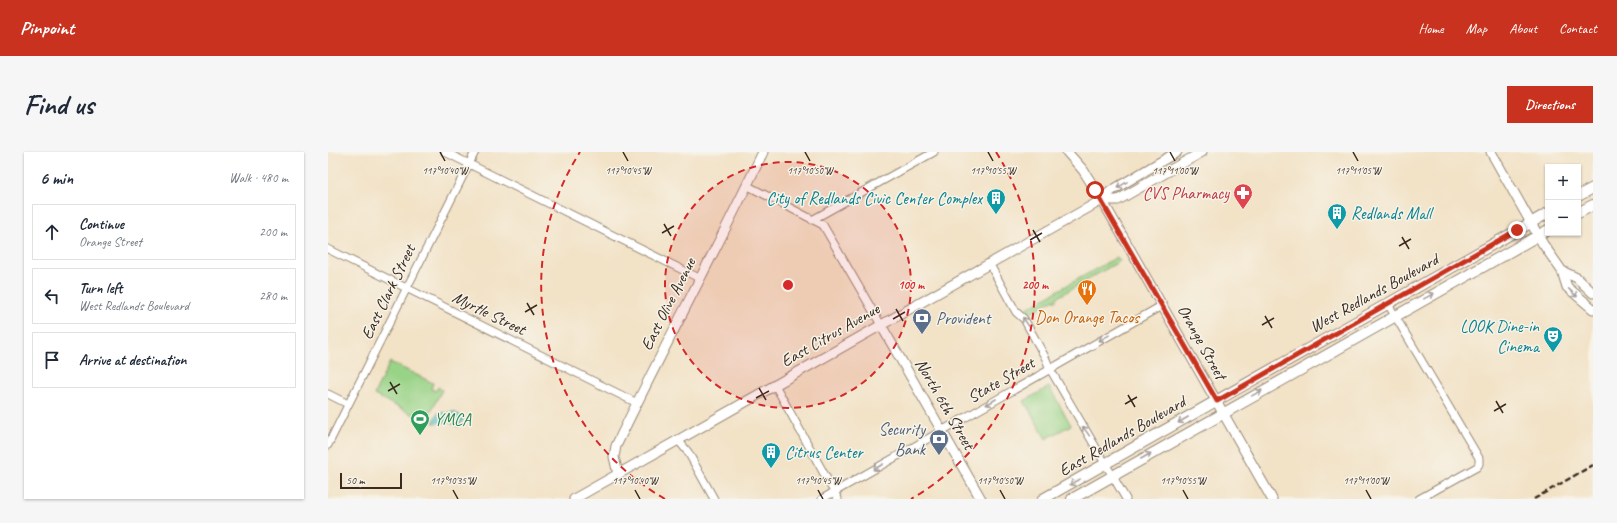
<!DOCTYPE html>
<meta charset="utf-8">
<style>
body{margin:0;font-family:Caveat,sans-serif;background:#f6f6f7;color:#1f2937}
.controls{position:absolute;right:12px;top:12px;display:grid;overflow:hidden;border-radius:0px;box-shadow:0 1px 3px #0004}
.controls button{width:36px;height:36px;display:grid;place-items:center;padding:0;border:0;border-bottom:1px solid #e0e1e3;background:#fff;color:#1f2937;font:20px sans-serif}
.scale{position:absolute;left:12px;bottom:10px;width:62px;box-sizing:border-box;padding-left:4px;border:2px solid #3b2a1e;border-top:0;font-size:11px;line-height:14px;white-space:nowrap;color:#3b2a1e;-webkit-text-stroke:3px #f7f3e8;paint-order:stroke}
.stop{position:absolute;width:12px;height:12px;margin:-9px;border:3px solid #c8321e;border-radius:50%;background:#fff}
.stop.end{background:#c8321e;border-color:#fff;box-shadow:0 1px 4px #0008}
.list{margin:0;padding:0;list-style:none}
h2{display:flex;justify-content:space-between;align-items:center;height:52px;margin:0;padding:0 16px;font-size:17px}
h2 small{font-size:13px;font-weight:400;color:#747a83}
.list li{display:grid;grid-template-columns:26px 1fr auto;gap:12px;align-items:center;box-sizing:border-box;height:56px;margin:0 8px 8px;padding:0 8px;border:1px solid #e0e1e3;border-radius:0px}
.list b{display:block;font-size:15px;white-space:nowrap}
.list p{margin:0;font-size:13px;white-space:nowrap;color:#747a83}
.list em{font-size:13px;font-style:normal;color:#747a83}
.icon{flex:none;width:22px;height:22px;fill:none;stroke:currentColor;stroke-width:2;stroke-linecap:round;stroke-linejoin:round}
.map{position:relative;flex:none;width:1265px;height:347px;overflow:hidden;border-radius:0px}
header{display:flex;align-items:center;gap:24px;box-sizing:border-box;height:56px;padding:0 20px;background:#c8321e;color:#fff}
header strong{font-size:19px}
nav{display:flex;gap:22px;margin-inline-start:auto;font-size:14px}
.intro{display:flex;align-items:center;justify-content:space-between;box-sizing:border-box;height:96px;padding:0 24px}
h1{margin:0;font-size:28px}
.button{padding:10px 18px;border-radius:0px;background:#c8321e;color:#fff;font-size:14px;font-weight:700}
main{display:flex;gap:24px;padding:0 24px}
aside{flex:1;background:#fff;border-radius:0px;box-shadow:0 1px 3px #0004}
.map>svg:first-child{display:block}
.green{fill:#99d387;stroke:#6a7e52}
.water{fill:#58c5cf;stroke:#4a7876}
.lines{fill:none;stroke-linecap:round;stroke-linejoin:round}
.street-casing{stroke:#968672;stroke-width:9}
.secondary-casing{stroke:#968672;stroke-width:11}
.primary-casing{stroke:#968672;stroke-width:12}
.street{stroke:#fff;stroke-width:7}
.secondary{stroke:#fff;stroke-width:9}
.primary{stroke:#fff;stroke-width:10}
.rail{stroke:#3b2a1e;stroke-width:2.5;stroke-dasharray:6 3;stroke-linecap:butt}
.oneway{stroke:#a79f9a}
.route{stroke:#c8321e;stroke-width:5}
.ticks{fill:none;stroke:#3b2a1e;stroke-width:1.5}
.ring{fill:none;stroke:#d62828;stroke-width:2;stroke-dasharray:7 5}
.labels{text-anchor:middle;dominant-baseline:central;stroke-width:3;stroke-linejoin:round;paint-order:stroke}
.health-label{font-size:17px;fill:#be3a42;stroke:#f7f3e8;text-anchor:end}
.culture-label{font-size:17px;fill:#0d838f;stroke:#f7f3e8;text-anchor:end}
.street-label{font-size:17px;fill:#3b2a1e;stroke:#f7f3e8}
.food-label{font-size:17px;fill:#c56008;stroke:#f7f3e8}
.service-label{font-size:17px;fill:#4e5e75;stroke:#f7f3e8;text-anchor:start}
.leisure-label{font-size:17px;fill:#27864d;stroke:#f7f3e8;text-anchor:start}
.ticks-label{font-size:10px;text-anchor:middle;fill:#3b2a1e;stroke:#f7f3e8;stroke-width:3;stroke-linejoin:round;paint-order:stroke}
.centre{fill:#d62828;stroke:#f7f3e8;stroke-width:2}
.ring-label{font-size:12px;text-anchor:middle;font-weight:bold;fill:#d62828;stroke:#f7f3e8;stroke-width:3;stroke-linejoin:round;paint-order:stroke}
</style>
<header>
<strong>Pinpoint</strong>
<nav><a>Home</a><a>Map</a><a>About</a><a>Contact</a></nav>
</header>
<div class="intro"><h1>Find us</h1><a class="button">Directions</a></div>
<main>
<aside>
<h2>6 min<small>Walk · 480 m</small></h2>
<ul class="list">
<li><svg class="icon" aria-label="ahead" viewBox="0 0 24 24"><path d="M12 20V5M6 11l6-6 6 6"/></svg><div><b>Continue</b><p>Orange Street</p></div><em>200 m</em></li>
<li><svg class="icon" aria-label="left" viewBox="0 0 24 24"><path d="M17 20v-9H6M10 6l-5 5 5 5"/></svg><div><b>Turn left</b><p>West Redlands Boulevard</p></div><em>280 m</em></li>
<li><svg class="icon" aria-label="arrive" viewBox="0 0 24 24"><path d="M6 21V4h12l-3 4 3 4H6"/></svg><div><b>Arrive at destination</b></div></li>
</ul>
</aside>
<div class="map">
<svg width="1265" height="347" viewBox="0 0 1265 347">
<rect width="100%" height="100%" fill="#f7f3e8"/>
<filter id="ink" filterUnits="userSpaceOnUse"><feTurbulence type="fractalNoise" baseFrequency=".025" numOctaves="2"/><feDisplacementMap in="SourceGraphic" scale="8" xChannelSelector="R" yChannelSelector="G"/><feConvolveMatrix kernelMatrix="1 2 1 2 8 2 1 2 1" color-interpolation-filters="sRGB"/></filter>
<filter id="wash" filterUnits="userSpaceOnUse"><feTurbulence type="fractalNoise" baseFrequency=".012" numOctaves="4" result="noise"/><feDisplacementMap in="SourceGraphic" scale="16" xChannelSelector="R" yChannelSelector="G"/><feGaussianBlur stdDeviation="0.9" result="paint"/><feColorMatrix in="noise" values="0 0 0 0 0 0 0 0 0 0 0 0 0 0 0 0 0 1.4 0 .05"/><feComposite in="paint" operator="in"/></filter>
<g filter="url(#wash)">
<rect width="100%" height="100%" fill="#f2e2c6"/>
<!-- green -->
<path class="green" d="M 789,105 L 792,109 L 728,146 L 729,148 L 727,149 L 726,147 L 702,161 L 699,156 Z
M 62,210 L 105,231 L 103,237 L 108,239 L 110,235 L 114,238 L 98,269 L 46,243 Z
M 721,235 L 743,273 L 718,287 L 696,249 Z"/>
<!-- water -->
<path class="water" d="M 126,260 L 136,266 L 131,275 L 121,270 L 105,271 L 110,261 Z"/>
</g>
<g filter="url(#ink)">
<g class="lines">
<!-- street casing -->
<g class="street-casing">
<path id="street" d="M 117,0 L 371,126
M 420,34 L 495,73 L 553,173
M 484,68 L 606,0
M 0,97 L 309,251
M 661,111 L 688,160 L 696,167 L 717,205 L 722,217 L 798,347
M 1060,152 L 1151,306 L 1151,312 L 1149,315 L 1091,347
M 447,233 L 510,347
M 0,242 L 20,252
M 350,288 L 360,300 L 386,347
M 0,293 L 147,0
M 494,347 L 835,153"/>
</g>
<!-- secondary casing -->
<g class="secondary-casing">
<path id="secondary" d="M 739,0 L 755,18 L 774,48 L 944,347
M 1163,0 L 1215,92 L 1234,119 L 1239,135 L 1265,157
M 774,48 L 790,48 L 874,0
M 1234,119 L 1249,126 L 1265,141
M 553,173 L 653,347
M 290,322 L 286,305 L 288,294 C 335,196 388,99 435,0
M 246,347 L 774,48 L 783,39 L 849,0"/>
</g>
<!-- primary casing -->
<g class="primary-casing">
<path id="primary" d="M 1250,44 L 1265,36
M 1250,61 L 1265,53
M 715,347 L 1220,61
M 744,347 L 1220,78"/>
</g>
<!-- street -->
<use href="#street" class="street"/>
<!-- secondary -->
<use href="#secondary" class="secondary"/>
<!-- primary -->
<use href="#primary" class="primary"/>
<!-- rail -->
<path class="rail" d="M 1206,347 L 1265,313"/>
</g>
<!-- one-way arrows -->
<defs><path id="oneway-shaft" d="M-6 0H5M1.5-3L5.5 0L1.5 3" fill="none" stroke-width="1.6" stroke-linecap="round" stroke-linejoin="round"/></defs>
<g class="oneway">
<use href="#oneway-shaft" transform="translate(794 33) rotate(149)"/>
<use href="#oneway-shaft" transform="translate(1245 141) rotate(43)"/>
<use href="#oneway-shaft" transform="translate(1101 144) rotate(-29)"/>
<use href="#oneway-shaft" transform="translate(698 170) rotate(-124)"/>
<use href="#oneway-shaft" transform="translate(776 186) rotate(151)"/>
<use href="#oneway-shaft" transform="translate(929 241) rotate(-29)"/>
<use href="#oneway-shaft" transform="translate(663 250) rotate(150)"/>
<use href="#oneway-shaft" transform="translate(855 268) rotate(150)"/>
<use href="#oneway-shaft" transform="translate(758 279) rotate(-125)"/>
<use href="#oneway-shaft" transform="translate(818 304) rotate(-30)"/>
<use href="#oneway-shaft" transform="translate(550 315) rotate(150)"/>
<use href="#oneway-shaft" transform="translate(747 330) rotate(151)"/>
</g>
</g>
<g class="lines" filter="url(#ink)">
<!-- route -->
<path class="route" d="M 767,38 L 889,249 L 1189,78"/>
</g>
<!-- ticks -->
<path class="ticks" d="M 112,0 L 117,9M 295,0 L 300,9M 477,0 L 482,9M 660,0 L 665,9M 842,0 L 847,9M 1025,0 L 1030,9M 336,72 L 343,84M 705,78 L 712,90M 334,81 L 346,74M 1074,85 L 1081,97M 702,88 L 714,81M 1071,94 L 1083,87M 199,151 L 206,163M 568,157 L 575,169M 197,160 L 209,153M 937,164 L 944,176M 565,167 L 577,160M 934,173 L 946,166M 62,230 L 69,242M 431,236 L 438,248M 60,239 L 72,232M 800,243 L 807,255M 428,246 L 441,239M 1168,249 L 1175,261M 797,252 L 809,245M 1166,259 L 1178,252M 125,338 L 130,347M 307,338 L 312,347M 490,338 L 495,347M 672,338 L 677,347M 855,338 L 860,347M 1038,338 L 1043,347"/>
<!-- distance rings -->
<circle cx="460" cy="133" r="123" fill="#d62828" fill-opacity=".12"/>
<g class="ring">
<circle cx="460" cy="133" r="123"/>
<path d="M337 347A247 247 0 0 1 252 0M668 0A247 247 0 0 1 583 347"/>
</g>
<!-- icons -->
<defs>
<g id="pharmacy-pin" transform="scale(1)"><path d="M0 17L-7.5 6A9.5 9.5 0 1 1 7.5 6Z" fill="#e0444e" stroke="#f7f3e8"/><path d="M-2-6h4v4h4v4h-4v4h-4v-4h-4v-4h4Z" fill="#fff"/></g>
<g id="building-pin" transform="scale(1)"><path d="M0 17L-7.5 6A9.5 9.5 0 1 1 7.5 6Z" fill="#0f9aa8" stroke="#f7f3e8"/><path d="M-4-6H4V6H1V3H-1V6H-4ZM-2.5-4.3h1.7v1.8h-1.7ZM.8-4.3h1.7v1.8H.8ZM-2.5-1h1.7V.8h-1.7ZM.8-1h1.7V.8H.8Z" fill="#fff"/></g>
<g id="restaurant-pin" transform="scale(1)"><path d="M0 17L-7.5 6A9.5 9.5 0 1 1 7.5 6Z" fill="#e8710a" stroke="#f7f3e8"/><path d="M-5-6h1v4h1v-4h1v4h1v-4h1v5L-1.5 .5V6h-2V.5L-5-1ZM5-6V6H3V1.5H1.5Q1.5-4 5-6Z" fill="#fff"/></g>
<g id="bank-pin" transform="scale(1)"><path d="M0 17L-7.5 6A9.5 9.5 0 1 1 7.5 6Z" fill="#5c6f8a" stroke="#f7f3e8"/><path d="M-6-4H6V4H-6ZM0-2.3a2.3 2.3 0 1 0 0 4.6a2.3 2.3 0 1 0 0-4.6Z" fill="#fff"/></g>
<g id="theatre-pin" transform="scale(1)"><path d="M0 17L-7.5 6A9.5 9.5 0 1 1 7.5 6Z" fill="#0f9aa8" stroke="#f7f3e8"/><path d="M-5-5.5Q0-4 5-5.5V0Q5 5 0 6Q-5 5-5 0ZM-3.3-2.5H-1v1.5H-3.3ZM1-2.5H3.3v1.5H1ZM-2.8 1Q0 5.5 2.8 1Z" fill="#fff"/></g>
<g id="stadium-pin" transform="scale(1)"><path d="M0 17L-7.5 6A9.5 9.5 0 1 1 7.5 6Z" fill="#2e9e5b" stroke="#f7f3e8"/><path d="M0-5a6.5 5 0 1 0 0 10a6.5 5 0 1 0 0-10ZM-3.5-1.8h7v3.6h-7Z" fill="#fff"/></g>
</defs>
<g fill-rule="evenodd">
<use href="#pharmacy-pin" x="915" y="41"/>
<use href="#building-pin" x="668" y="46"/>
<use href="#building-pin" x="1009" y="61"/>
<use href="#restaurant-pin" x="759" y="137"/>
<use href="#bank-pin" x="594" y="166"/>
<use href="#theatre-pin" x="1225" y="184"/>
<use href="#stadium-pin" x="92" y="267"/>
<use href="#bank-pin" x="611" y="287"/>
<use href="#building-pin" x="443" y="300"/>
</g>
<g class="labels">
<!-- health labels -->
<g class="health-label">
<text x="901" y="41">CVS Pharmacy</text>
</g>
<!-- culture labels -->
<g class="culture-label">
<text x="654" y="46">City of Redlands Civic Center Complex</text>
<text x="1023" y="61" text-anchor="start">Redlands Mall</text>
<text x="1211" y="174">LOOK Dine-in<tspan x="1211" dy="20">Cinema</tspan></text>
<text x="457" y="300" text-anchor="start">Citrus Center</text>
</g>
<!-- street labels -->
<g class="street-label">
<text transform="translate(60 140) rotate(-64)">East Clark Street</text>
<text transform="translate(1046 141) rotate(-29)">West Redlands Boulevard</text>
<text transform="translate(340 152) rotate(-63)">East Olive Avenue</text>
<text transform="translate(161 161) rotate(26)">Myrtle Street</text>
<text transform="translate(502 183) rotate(-30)">East Citrus Avenue</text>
<text transform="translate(874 190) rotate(61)">Orange Street</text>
<text transform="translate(673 228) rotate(-30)">State Street</text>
<text transform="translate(617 252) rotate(60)">North 6th Street</text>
<text transform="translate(794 284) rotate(-30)">East Redlands Boulevard</text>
</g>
<!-- food labels -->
<g class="food-label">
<text x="759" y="165">Don Orange Tacos</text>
</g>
<!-- service labels -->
<g class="service-label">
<text x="608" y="166">Provident</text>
<text x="597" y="277" text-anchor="end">Security<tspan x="597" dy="20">Bank</tspan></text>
</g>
<!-- leisure labels -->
<g class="leisure-label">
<text x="106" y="267">YMCA</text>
</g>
</g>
<g class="ticks-label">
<text x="300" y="22">117°10'45"W</text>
<text x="482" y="22">117°10'50"W</text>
<text x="847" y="22">117°11'00"W</text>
<text x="1030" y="22">117°11'05"W</text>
<text x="117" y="22">117°10'40"W</text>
<text x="665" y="22">117°10'55"W</text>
<text x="125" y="332">117°10'35"W</text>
<text x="307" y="332">117°10'40"W</text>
<text x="490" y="332">117°10'45"W</text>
<text x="672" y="332">117°10'50"W</text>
<text x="855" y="332">117°10'55"W</text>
<text x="1038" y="332">117°11'00"W</text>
</g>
<circle cx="460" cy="133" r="6" class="centre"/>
<g class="ring-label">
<text x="583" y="137">100 m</text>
<text x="707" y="137">200 m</text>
</g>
</svg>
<div class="controls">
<button>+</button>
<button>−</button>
</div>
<div class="scale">50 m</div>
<div class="stop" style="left:767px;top:38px"></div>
<div class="stop end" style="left:1189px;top:78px"></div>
</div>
</main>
